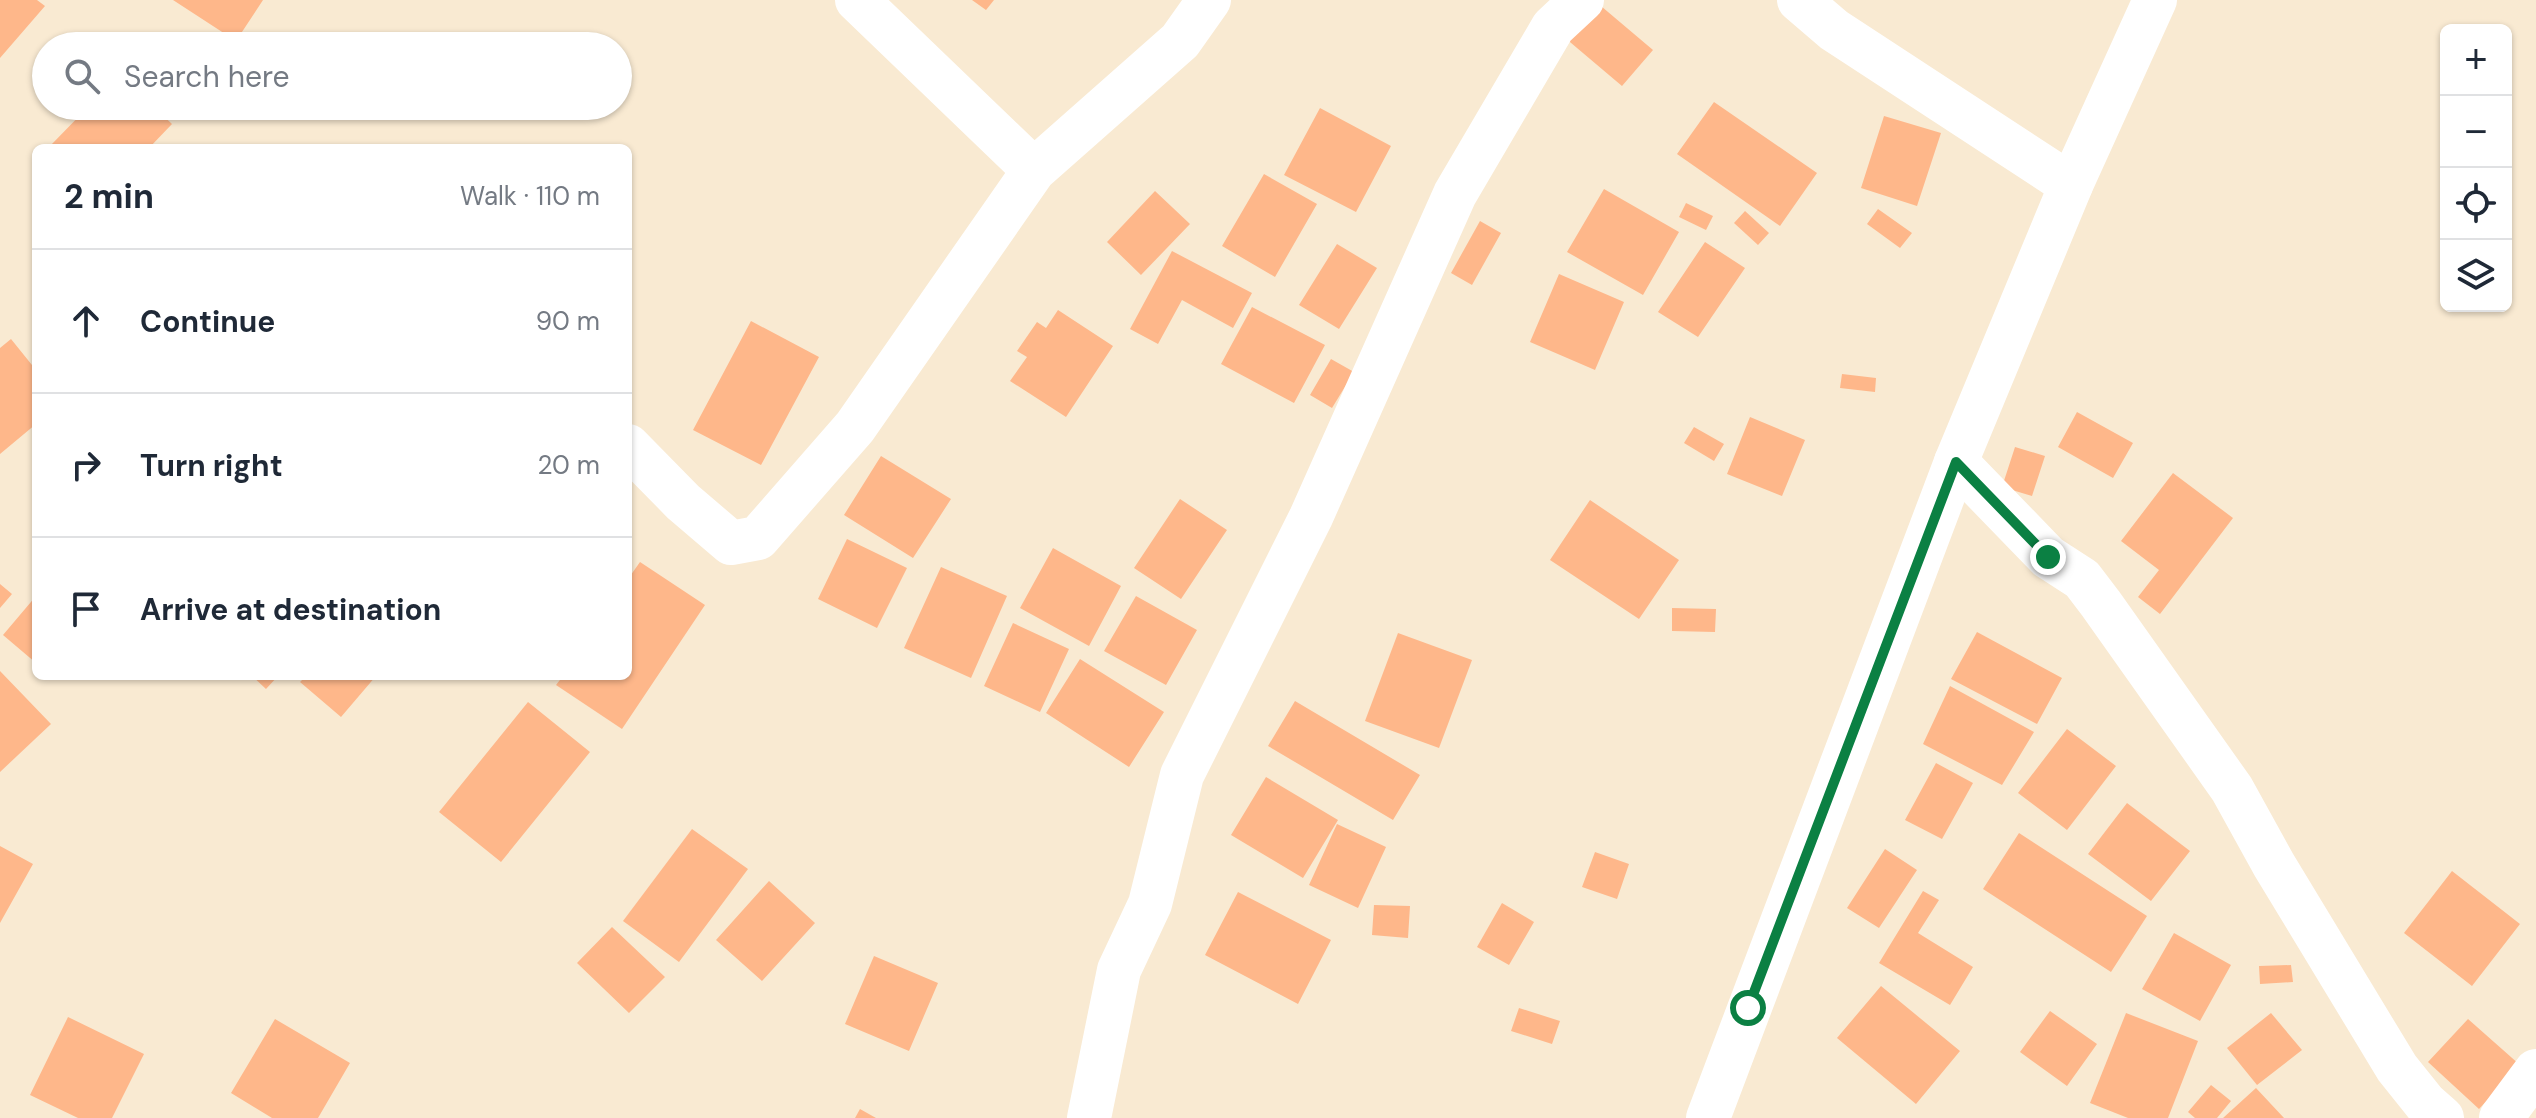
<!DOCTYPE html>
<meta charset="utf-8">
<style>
body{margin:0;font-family:"DM Sans",sans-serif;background:#f6f6f7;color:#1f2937}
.controls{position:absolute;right:24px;top:24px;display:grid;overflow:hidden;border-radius:12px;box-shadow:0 2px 6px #0004}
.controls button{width:72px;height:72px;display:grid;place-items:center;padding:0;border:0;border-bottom:2px solid #e0e1e3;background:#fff;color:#1f2937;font:40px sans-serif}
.stop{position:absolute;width:24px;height:24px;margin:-18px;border:6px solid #0b8043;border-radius:50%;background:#fff}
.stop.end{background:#0b8043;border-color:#fff;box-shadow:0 2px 8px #0008}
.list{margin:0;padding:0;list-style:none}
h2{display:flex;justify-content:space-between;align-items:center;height:104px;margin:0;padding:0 32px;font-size:34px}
h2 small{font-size:26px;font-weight:400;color:#747a83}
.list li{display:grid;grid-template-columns:52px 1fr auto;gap:24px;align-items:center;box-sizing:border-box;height:144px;padding:0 32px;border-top:2px solid #e0e1e3}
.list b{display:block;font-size:30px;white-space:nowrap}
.list em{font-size:26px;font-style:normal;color:#747a83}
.icon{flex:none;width:44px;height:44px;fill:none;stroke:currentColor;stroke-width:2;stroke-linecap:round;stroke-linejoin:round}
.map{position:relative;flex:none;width:2536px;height:1118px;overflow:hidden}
.search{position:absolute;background:#fff;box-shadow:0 2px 6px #0004;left:32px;top:32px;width:600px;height:88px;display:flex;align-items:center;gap:20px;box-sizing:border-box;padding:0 28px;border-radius:44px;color:#747a83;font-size:30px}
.panel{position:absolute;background:#fff;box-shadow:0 2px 6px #0004;left:32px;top:144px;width:600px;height:536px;border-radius:12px}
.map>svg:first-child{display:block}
.building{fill:#feb78a}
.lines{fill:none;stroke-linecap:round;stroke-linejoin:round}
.minor{stroke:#fff;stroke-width:44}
.secondary{stroke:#fff;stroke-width:44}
.route{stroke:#0b8043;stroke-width:10}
</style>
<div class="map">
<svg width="2536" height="1118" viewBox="0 0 2536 1118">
<rect width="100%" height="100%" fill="#f9ead2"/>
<!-- building -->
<path class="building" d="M 0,0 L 37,0 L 45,6 L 0,58 Z
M 173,0 L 263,0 L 236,41 Z
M 972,0 L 994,0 L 986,10 Z
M 1595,1 L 1653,50 L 1622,86 L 1564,37 Z
M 1714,102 L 1817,173 L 1780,226 L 1677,154 Z
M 89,106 L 153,106 L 172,124 L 149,148 L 54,148 L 51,145 Z
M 1320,108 L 1391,146 L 1356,212 L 1284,175 Z
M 1884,116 L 1941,133 L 1917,206 L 1861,188 Z
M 1264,174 L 1317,204 L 1275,277 L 1222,246 Z
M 1604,189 L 1679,232 L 1643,295 L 1567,252 Z
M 1155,191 L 1190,224 L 1141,275 L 1107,242 Z
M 1686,203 L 1713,216 L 1706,230 L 1679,217 Z
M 1878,209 L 1912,233 L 1900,248 L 1867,224 Z
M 1745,211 L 1769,233 L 1758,245 L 1734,223 Z
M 1480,221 L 1501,233 L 1472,285 L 1451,273 Z
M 1705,242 L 1745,268 L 1698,337 L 1658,312 Z
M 1337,244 L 1377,268 L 1339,329 L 1299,305 Z
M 1172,251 L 1252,293 L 1233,328 L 1182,300 L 1158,344 L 1130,329 Z
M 1559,274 L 1624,302 L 1595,370 L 1530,342 Z
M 1252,307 L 1325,345 L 1294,403 L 1221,364 Z
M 1058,310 L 1113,346 L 1066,417 L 1010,381 L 1027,357 L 1017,351 L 1037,322 L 1046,328 Z
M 751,321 L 819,357 L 761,465 L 693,430 Z
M 11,339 L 36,370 L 36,424 L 0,454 L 0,348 Z
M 1331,359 L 1354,372 L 1332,408 L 1310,395 Z
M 1842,374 L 1876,378 L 1875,392 L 1840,388 Z
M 2077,412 L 2133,443 L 2113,478 L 2058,447 Z
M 1750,417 L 1805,440 L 1782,496 L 1727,474 Z
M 1694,427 L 1724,444 L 1714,461 L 1684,443 Z
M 2015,447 L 2045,456 L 2032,496 L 2002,487 Z
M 881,456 L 951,499 L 913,558 L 844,515 Z
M 2173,473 L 2233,518 L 2160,614 L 2138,597 L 2159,570 L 2121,541 Z
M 1180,499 L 1227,530 L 1181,599 L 1134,568 Z
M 1590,500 L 1679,560 L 1639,619 L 1550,560 Z
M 847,539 L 907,568 L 877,628 L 818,599 Z
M 1053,548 L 1121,586 L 1089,646 L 1020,608 Z
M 640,562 L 705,605 L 622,729 L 556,685 L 563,676 L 628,676 L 628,579 Z
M 941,567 L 1007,596 L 971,678 L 904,648 Z
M 0,584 L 12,594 L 0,608 Z
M 36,596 L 36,663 L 3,635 Z
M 1136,596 L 1197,630 L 1166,685 L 1104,651 Z
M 1672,608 L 1716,609 L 1715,632 L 1672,631 Z
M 1013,623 L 1069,649 L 1040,712 L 984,686 Z
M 1977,632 L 2062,678 L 2037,724 L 1951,679 Z
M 1398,633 L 1472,660 L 1439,748 L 1365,721 Z
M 1080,659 L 1164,712 L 1129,767 L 1046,713 Z
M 0,671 L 51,724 L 0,772 Z
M 252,676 L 278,676 L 266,689 Z
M 306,676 L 376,676 L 341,717 L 300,682 Z
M 1950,686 L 2034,732 L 2002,785 L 1923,744 Z
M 1295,701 L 1420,775 L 1393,820 L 1268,746 Z
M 528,702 L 590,752 L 501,862 L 439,812 Z
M 2067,729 L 2116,766 L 2067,830 L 2018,793 Z
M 1936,763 L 1973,783 L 1942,839 L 1905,820 Z
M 1266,777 L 1338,820 L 1303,878 L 1231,835 Z
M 2127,803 L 2190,851 L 2151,901 L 2088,854 Z
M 1337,824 L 1386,847 L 1358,908 L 1309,885 Z
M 692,829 L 748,869 L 679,962 L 623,921 Z
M 2019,833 L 2147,916 L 2111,972 L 1983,889 Z
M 0,846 L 33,864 L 0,923 Z
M 1885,849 L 1917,870 L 1879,928 L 1847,908 Z
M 1595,852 L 1629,864 L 1617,899 L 1582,887 Z
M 2452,871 L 2520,924 L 2472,986 L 2404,933 Z
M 769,881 L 815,923 L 762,981 L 716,940 Z
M 1923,891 L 1939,900 L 1918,933 L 1973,967 L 1950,1005 L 1879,963 Z
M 1238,892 L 1331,940 L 1298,1004 L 1205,955 Z
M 1502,903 L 1534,922 L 1509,965 L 1477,947 Z
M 1374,905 L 1410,906 L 1408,938 L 1372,935 Z
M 612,927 L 665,977 L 629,1013 L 577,963 Z
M 2174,933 L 2231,965 L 2200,1021 L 2142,989 Z
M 874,956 L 938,983 L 909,1051 L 845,1024 Z
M 2291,965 L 2293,982 L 2260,984 L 2259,966 Z
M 1881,986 L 1960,1051 L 1916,1104 L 1837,1038 Z
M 1519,1008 L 1560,1021 L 1552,1044 L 1511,1031 Z
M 2050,1011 L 2097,1044 L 2067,1086 L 2020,1052 Z
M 2126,1013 L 2198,1041 L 2168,1118 L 2128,1118 L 2090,1103 Z
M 2271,1013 L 2302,1050 L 2257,1085 L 2227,1048 Z
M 68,1017 L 144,1054 L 112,1118 L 78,1118 L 30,1095 Z
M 275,1019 L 350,1063 L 318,1118 L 272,1118 L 231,1093 Z
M 2468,1019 L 2520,1065 L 2479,1109 L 2428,1062 Z
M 2211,1085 L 2231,1101 L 2217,1118 L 2195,1118 L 2188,1112 Z
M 2256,1088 L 2284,1118 L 2223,1118 Z
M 860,1109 L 876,1118 L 855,1118 Z"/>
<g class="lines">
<!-- minor -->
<path class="minor" d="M 857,0 L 1034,170
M 1799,0 L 1834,30 L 2071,185
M 628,446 L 683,502 L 731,543 L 758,538 L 855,427 L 1034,170 L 1180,41 L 1209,0
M 1956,462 L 2048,557 L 2082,579 L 2101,604 L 2232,789 L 2274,865 L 2397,1068 L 2425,1103 L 2442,1118
M 1089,1118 L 1119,970 L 1150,904 L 1182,775 L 1311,517 L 1455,194 L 1553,27 L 1582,0
M 2501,1118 L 2536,1071"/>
<!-- secondary -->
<path class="secondary" d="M 1708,1118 L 1956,462 L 2071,185 L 2155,0"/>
</g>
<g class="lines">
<!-- route -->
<path class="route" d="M 1748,1008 L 1956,462 L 2048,557"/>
</g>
</svg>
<div class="controls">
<button>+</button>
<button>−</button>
<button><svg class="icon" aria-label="locate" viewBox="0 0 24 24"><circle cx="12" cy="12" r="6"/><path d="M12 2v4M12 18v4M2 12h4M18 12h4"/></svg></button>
<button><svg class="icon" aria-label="layers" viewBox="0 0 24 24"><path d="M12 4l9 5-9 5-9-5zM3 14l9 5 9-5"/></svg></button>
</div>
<div class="stop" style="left:1748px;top:1008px"></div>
<div class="stop end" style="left:2048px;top:557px"></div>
<div class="search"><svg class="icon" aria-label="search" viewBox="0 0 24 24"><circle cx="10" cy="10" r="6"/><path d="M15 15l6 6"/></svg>Search here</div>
<section class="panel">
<h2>2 min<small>Walk · 110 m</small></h2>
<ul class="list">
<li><svg class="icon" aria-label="ahead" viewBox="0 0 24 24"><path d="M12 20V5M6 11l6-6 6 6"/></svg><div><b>Continue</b></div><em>90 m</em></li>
<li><svg class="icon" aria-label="right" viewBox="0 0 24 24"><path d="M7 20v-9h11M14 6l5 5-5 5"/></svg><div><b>Turn right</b></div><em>20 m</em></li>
<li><svg class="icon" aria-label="arrive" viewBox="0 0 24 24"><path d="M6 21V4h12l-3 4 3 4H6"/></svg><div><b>Arrive at destination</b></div></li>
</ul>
</section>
</div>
